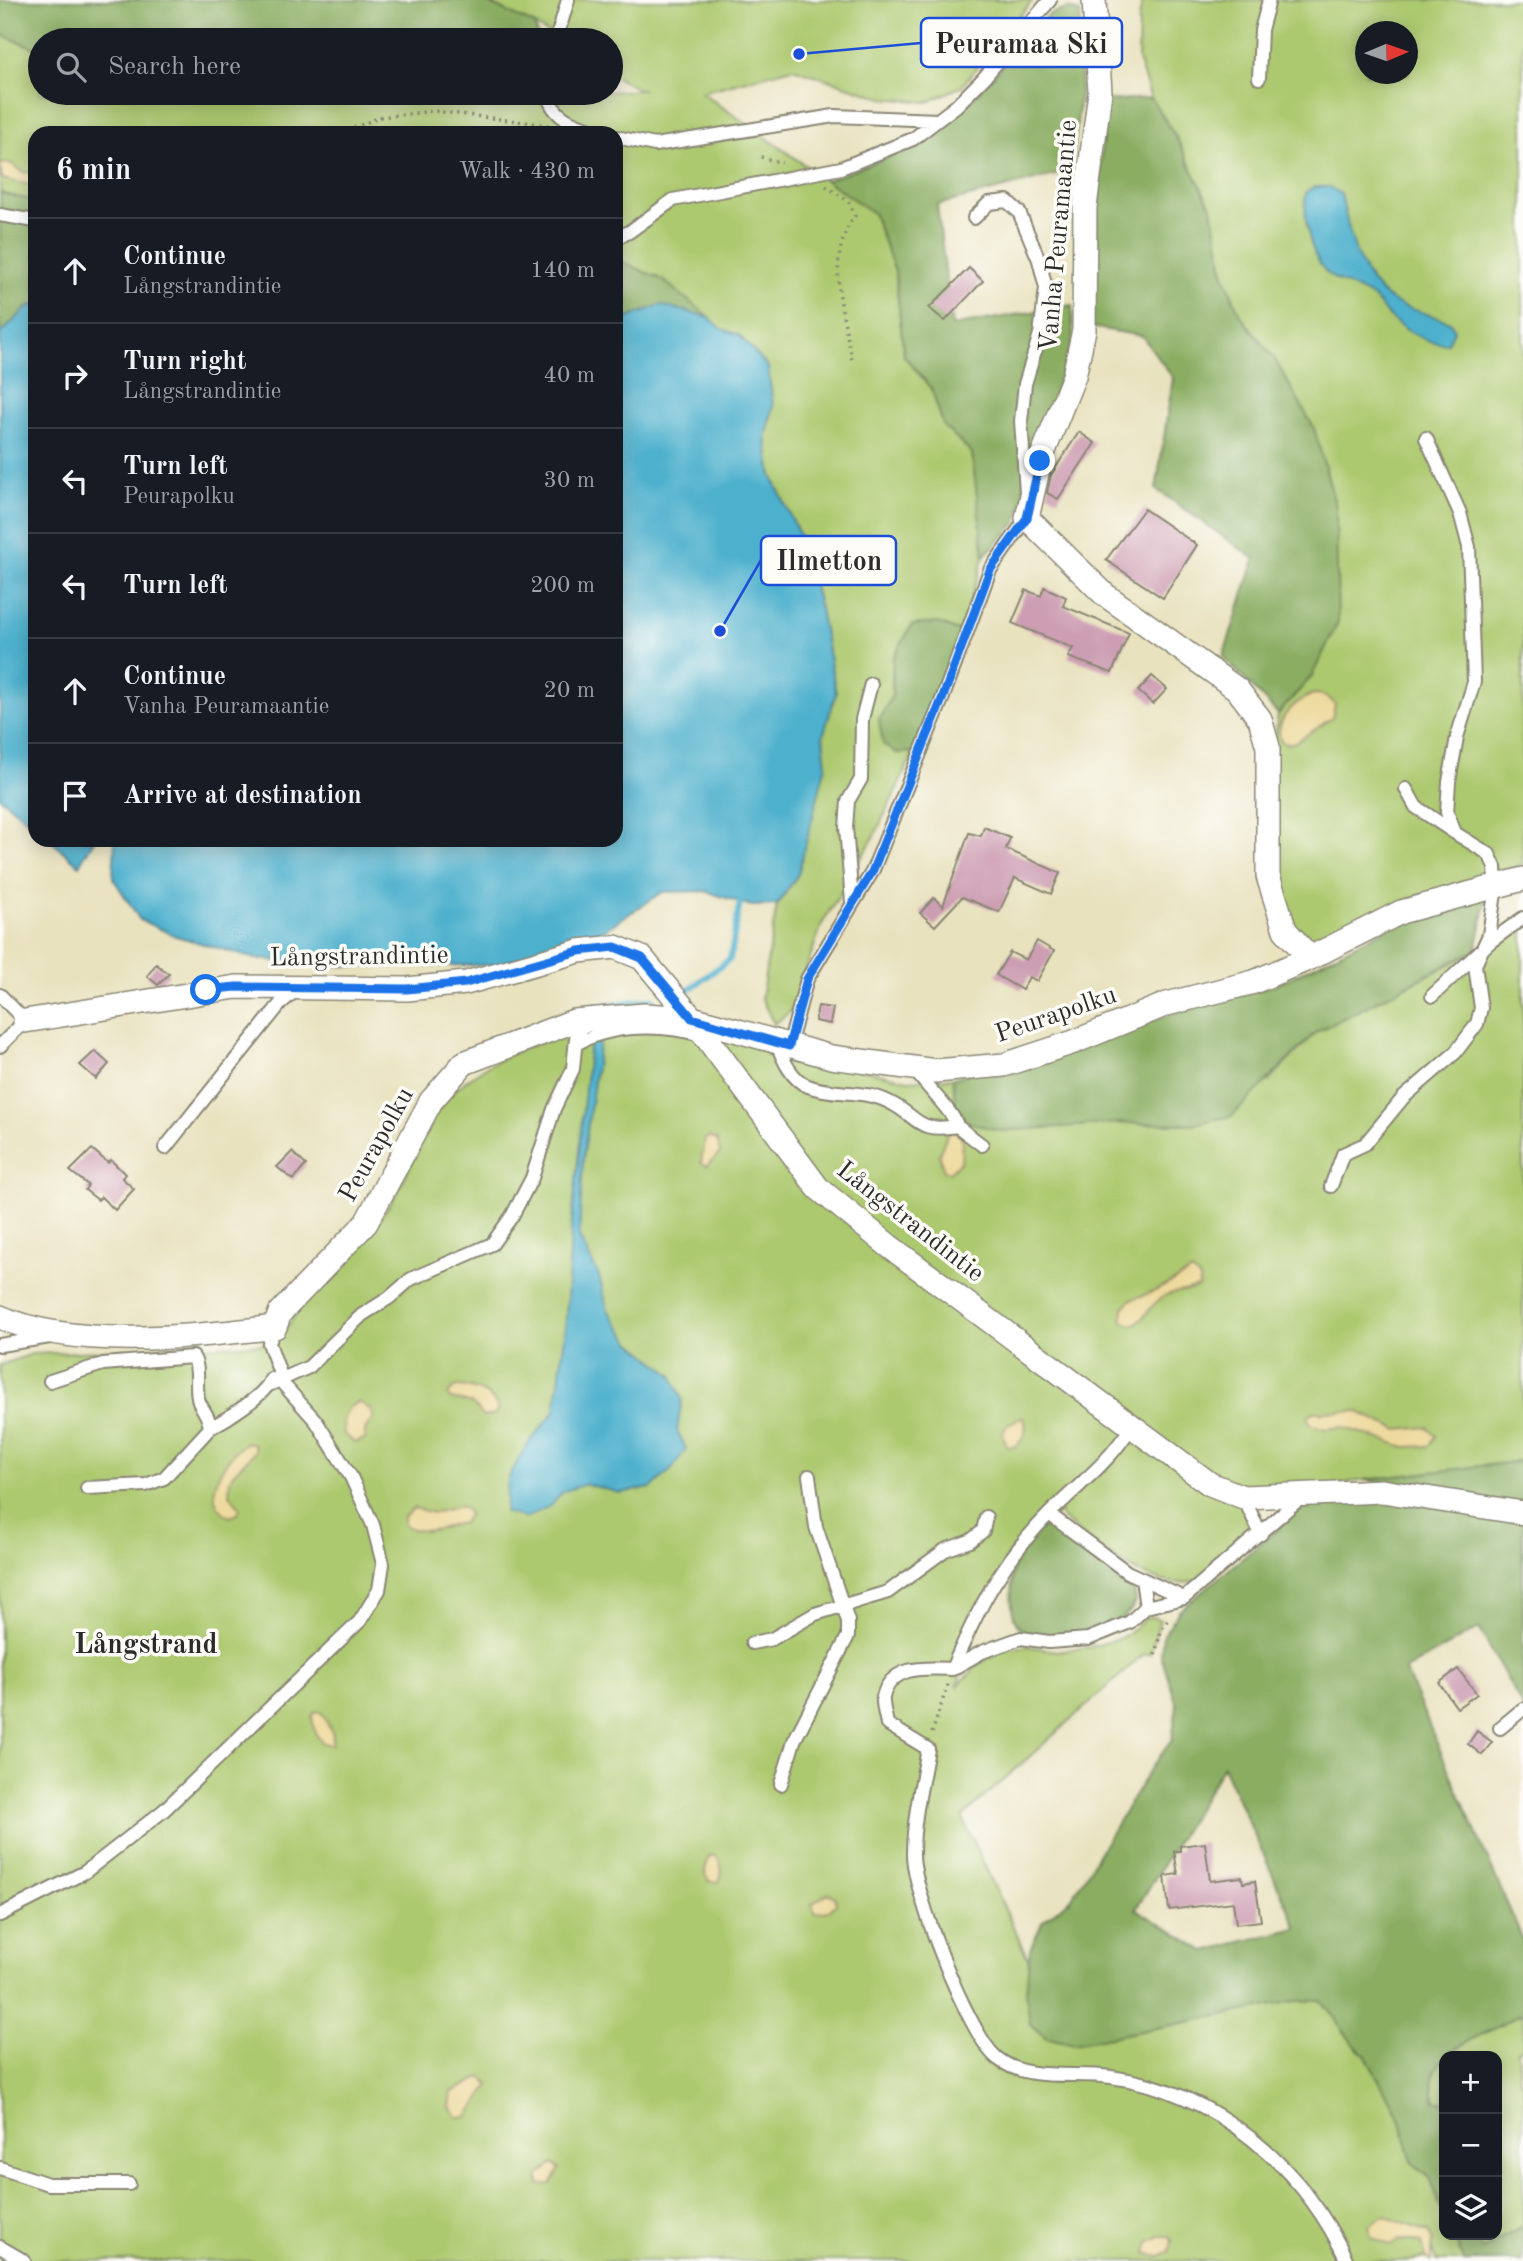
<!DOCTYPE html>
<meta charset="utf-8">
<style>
body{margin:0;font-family:"Old Standard TT",serif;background:#242831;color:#f1f3f6}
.controls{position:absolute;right:21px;bottom:21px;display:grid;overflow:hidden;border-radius:14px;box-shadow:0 4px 18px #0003}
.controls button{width:63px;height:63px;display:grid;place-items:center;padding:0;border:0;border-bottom:2px solid #363941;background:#171b24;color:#f1f3f6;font:35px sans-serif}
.compass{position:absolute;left:1355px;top:21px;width:63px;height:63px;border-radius:50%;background:#171b24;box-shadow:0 4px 18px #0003;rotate:88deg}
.stop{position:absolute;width:21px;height:21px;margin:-16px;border:5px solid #1a73e8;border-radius:50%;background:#fff}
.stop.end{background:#1a73e8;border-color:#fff;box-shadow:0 2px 7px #0008}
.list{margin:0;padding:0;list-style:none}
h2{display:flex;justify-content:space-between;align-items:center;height:91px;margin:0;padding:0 28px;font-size:30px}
h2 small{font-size:23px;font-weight:400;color:#9ea1a6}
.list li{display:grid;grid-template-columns:46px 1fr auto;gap:21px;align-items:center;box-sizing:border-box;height:105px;padding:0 28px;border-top:2px solid #363941}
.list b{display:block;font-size:26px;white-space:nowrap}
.list p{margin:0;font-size:23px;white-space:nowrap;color:#9ea1a6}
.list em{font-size:23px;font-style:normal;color:#9ea1a6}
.icon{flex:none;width:38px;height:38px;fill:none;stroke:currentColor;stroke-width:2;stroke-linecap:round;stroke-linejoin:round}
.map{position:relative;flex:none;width:1523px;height:2261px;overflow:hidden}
.search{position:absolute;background:#171b24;box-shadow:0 4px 18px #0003;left:28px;top:28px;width:595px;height:77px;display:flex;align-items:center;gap:18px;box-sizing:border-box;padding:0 24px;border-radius:38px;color:#9ea1a6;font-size:26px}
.panel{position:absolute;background:#171b24;box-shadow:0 4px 18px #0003;left:28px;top:126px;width:595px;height:721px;border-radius:21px}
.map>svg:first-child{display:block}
.green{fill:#adc970;stroke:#6c7a4e;stroke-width:2;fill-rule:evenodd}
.forest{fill:#8aad62;stroke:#5a6c46;stroke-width:2;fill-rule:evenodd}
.sand{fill:#eeda9e;stroke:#8c8264;stroke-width:2}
.water{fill:#4eb0cd;stroke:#3c6e7c;stroke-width:2}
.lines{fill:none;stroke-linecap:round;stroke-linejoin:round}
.stream{stroke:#4eb0cd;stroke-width:6}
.building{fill:#cd9eb3}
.lane-casing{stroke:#8a8675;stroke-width:16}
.street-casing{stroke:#8a8675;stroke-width:26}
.path{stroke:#8a8675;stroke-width:3.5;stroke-dasharray:2 5;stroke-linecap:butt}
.lane{stroke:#fff;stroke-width:12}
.street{stroke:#fff;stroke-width:23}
.route{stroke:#1a73e8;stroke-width:9}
.labels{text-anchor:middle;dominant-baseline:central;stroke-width:7;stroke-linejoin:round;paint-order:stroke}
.street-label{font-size:26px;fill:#2b2b2b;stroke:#fdfcf7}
.neighbourhood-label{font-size:28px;font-weight:bold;fill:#2b2b2b;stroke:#fdfcf7}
.leader{fill:none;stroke:#1d4ed8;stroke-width:2.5}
.callout-dot{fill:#1d4ed8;stroke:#fdfcf7;stroke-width:2.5}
.callout{fill:#fdfcf7;stroke:#1d4ed8;stroke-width:2.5}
.callout-label{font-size:28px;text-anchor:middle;font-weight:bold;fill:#2b2b2b}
</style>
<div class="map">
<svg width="1523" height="2261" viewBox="0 0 1523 2261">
<rect width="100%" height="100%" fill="#fdfcf7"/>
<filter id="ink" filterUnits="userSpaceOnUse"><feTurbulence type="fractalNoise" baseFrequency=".0143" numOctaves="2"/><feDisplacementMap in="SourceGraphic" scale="14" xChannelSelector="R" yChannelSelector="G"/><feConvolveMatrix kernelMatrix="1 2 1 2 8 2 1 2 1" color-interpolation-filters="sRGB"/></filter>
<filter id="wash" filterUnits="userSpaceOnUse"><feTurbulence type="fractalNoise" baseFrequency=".00686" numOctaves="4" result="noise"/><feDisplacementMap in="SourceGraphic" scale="28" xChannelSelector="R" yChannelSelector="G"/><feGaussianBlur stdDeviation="1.57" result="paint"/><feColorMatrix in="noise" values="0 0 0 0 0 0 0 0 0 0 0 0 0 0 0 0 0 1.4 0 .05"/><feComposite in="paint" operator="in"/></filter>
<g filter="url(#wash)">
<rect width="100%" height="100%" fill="#e9e2bf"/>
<!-- green -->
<path class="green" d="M 482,0 L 1033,0 L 962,86 L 928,102 L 883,98 L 793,68 L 701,92 L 873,213 L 895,271 L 904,356 L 931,388 L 944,427 L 972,452 L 984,556 L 961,632 L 937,623 L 893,658 L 892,696 L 879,720 L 895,753 L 914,752 L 874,837 L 822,924 L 791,1011 L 774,1024 L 761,998 L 777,905 L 798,874 L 825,765 L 823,736 L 836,693 L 820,609 L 802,541 L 772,476 L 766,438 L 773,406 L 748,346 L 739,335 L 722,329 L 663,280 L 616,259 L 616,133 L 35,133 L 35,201 L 0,193 L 0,34 L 40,50 L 40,93 L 309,93 L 337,96 L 357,93 L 474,93 L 512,98 L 641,90 L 611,75 L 611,40 L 558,40 L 535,25 Z
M 1143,0 L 1523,0 L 1523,865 L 1410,899 L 1318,947 L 1295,929 L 1275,865 L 1272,757 L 1278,714 L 1312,676 L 1274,358 L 1240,315 L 1224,275 L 1212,209 L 1176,137 L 1151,98 L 1138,60 L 1139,18 ZM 1366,32 L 1408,32 L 1408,74 L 1366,74 Z
M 1523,923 L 1523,1461 L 1350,1482 L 1244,1507 L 1251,1519 L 1251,1539 C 1238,1550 1225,1567 1210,1575 C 1157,1604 1101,1546 1061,1518 L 1060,1512 L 1017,1554 L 986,1608 L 956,1687 L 979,1664 L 1004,1650 L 1028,1646 L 1057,1651 L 1091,1647 L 1121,1638 L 1147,1618 L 1154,1617 L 1160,1620 L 1150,1654 L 1144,1654 L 962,1817 L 1029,1961 L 1026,1993 L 1074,2044 L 1295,2001 L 1322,2001 C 1334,2015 1352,2047 1365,2055 L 1400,2118 L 1412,2163 L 1429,2177 L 1444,2217 L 1444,2235 L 1452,2235 L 1465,2261 L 1436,2261 L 1428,2232 L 1384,2216 L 1390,2245 L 1400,2240 L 1422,2242 L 1426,2258 L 1410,2261 L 0,2261 L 0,1365 L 32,1354 L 261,1344 L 281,1337 C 306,1291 351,1256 383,1214 C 408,1182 414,1149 435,1115 C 472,1054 574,1027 642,1021 L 908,1080 L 953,1078 L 1119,1123 L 1193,1124 L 1269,1081 L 1316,1032 L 1500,939 Z
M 1519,2014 L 1523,2015 L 1523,2048 L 1518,2050 L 1520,2082 L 1523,2082 L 1523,2227 L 1482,2249 L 1472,2235 L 1497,2235 L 1497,2056 L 1446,2056 C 1469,2037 1496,2031 1519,2014 Z
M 1444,2058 L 1444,2103 L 1435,2101 C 1430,2086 1432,2069 1444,2058 Z"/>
<!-- forest -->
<path class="forest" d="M 0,0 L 482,0 L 535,25 L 539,40 L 40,40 L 40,50 L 0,34 Z
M 1069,8 L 1080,13 C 1084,66 1079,119 1071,171 L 937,205 L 952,326 L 1072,305 L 1073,339 L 1043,428 L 1017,522 L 984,556 L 972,453 L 944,427 L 931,388 L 904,356 L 895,271 L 873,213 L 826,180 L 894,155 L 960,112 L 1050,14 Z
M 1151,98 L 1176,137 L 1212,209 L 1224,275 L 1240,315 L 1274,358 L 1314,428 L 1336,507 L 1338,622 L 1312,676 L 1278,714 L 1223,657 L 1255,559 L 1156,489 L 1173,378 L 1142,336 L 1090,327 L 1105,101 Z
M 0,193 L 35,201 L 35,304 L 27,308 L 0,334 Z
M 616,259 L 663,280 L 709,317 L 660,305 L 616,323 Z
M 937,623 L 961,632 L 914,752 L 895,753 L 883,744 L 879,720 L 892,696 L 893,658 L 912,625 Z
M 1487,895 L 1476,950 L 1316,1032 L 1232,1116 L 1193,1124 L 1119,1123 L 1001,1131 L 966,1122 L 955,1103 L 953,1078 L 1280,983 L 1409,917 Z
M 1523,1461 L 1523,1505 L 1364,1480 Z
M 1377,1499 L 1523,1519 L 1523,1708 L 1479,1628 L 1405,1670 L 1523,1940 L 1523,2015 L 1519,2014 C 1488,2038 1418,2047 1435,2101 L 1444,2103 L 1444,2217 L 1429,2177 L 1412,2163 L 1400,2118 L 1365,2055 C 1352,2047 1334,2015 1322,2001 L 1295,2001 L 1074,2044 L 1045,2037 L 1030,2024 L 1026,1993 L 1030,1949 L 1043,1921 L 1071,1899 L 1151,1768 L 1172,1740 L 1177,1705 L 1161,1656 L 1163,1636 L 1179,1611 L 1310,1502 ZM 1223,1766 L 1297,1928 L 1205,1951 L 1136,1909 Z
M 1049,1525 L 1132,1585 C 1155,1631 1041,1648 1020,1628 C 1008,1615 1011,1586 1013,1570 C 1015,1552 1032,1531 1049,1525 Z
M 1523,2227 L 1523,2261 L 1465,2261 L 1452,2235 L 1472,2235 L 1482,2249 Z"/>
<!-- sand -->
<path class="sand" d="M 10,163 L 23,172 L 35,173 L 35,186 L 2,179 L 0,164 Z
M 1313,694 C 1324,694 1329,696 1335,705 L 1332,718 L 1296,742 L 1286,744 L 1280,740 C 1275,718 1294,702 1313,694 Z
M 954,1131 L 962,1137 L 961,1162 L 949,1172 L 944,1171 L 939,1155 L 948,1132 Z
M 709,1137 L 717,1140 L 720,1153 L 707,1166 L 701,1162 L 705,1139 Z
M 1192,1271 L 1200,1279 L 1198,1287 C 1185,1293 1171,1290 1160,1299 C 1148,1308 1145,1321 1131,1325 L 1122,1320 L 1123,1308 L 1130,1300 L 1155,1291 Z
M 456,1386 C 472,1387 492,1392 498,1409 L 494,1415 L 483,1417 C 474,1401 467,1402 450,1399 L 448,1394 Z
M 359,1402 L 370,1409 L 373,1417 L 365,1430 L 365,1439 L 355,1443 L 344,1434 L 343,1421 L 349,1407 Z
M 1356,1411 L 1398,1430 L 1428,1427 L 1436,1436 L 1429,1446 L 1405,1447 L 1342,1427 L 1325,1429 L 1310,1424 L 1308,1416 L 1313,1412 Z
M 1019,1418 L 1024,1418 C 1028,1430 1024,1437 1017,1446 L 1007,1447 L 1003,1434 L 1006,1426 Z
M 247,1442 L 254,1444 L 255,1451 C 243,1467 225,1471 230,1495 L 240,1507 L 238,1514 L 230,1517 C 197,1499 224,1457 247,1442 Z
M 461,1506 L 469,1513 L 463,1523 C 442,1527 424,1537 404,1525 L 404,1517 L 414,1508 L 433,1513 Z
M 317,1711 L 322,1713 L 333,1734 L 332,1745 C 317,1745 313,1728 312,1715 Z
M 712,1855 L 717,1857 C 722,1864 724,1877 717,1883 L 708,1881 L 705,1870 L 708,1858 Z
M 828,1893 L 835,1897 L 836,1904 L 829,1911 L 815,1913 L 812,1904 Z
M 482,2077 L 490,2085 L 467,2117 L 458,2117 L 450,2107 L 452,2092 Z
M 553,2164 L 560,2169 L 551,2184 L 539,2185 L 539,2175 Z
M 1383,2216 L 1428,2232 L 1433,2241 L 1431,2261 L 1426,2258 L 1422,2242 L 1400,2240 L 1390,2245 L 1371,2237 L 1369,2226 Z
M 1160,2236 L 1168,2236 L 1172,2240 L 1170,2251 L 1158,2257 L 1146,2253 L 1149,2242 Z"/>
<!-- water -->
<path class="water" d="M 1314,187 L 1329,187 L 1341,194 C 1349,231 1357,279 1393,301 C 1410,311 1431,314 1450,322 L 1454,331 L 1448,343 C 1429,345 1404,330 1390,317 C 1383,312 1381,303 1372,297 C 1358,287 1337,284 1325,271 C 1309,251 1303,217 1306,193 Z
M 35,304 L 35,827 L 0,797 L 0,334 L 27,308 Z
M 660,305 L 709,317 L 722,329 L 739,335 L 768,367 L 773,406 L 766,438 L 772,476 L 802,541 L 820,609 L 836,693 L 823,736 L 826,765 L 798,874 L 777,905 L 751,906 L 705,891 L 663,892 L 593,937 L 497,965 L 344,966 L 256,959 L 176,936 L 140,920 L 113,878 L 115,840 L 616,840 L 616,323 Z
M 50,840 L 94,840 L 79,865 Z
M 590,1039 L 600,1039 L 583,1160 L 579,1237 L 599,1276 L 608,1310 L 631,1342 L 672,1375 L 682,1399 L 677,1431 L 686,1449 L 672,1469 L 651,1488 L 620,1493 L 586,1484 L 564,1491 L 550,1506 L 525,1518 L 505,1512 L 508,1479 L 524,1449 L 555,1411 L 565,1335 L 571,1231 Z"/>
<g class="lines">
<!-- stream -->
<path class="stream" d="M 683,994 L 730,959 L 740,902
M 592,1007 L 653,999"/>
</g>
<g id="blocks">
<!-- building -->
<path class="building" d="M 969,268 L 983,281 L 945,321 L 929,308 Z
M 1079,432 L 1095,443 L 1058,499 L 1047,493 L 1051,475 Z
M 1144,509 L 1197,545 L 1163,598 L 1106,560 Z
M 1044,587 L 1066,597 L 1063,606 L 1129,633 L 1112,673 L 1068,657 L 1073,648 L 1012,623 L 1026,590 L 1041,596 Z
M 1152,676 L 1167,689 L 1153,704 L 1138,691 Z
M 984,827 L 1010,838 L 1006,849 L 1060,873 L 1051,894 L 1015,878 L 999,912 L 962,897 L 935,926 L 920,913 L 934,898 L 943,906 L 969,833 L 981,836 Z
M 1037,941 L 1054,951 L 1037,981 L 1029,977 L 1022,990 L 996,975 L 1010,952 L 1026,960 Z
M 156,964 L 169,974 L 158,985 L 147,976 Z
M 818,1006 L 833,1008 L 830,1024 L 815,1021 Z
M 95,1051 L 109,1064 L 96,1079 L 80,1065 Z
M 92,1149 L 108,1163 L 111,1160 L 125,1174 L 122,1178 L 134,1189 L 115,1210 L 101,1197 L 98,1200 L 85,1190 L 88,1185 L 70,1171 Z
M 292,1152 L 306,1165 L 293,1180 L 277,1167 Z
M 1458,1669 L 1477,1694 L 1457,1708 L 1439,1683 Z
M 1477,1731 L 1492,1742 L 1482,1755 L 1468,1744 Z
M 1205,1843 L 1210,1881 L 1242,1877 L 1243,1883 L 1255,1881 L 1261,1921 L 1236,1924 L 1233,1902 L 1169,1910 L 1165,1876 L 1178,1874 L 1174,1851 L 1180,1851 L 1180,1846 Z"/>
</g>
</g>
<g filter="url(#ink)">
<use href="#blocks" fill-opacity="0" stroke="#8a8675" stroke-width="2"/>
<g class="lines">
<!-- lane casing -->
<g class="lane-casing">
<path id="lane" d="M 556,40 L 568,0
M 1259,78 L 1261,30 L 1269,0
M 547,93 C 554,121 578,125 604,133
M 616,137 L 655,145 L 834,116 L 937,120
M 0,215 L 35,221
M 974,218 L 989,203 L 1007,201 L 1019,212 L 1039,260 L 1046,288 L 1040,334 L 1025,384 L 1021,421 L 1026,492
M 616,238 L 629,232 L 673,200 L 841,168 L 913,139 L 956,106 L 983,79 L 1050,0
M 1406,789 L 1416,807 L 1455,833 L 1447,812 L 1449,782 L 1457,737 L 1474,682 L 1469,547 L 1460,513 L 1426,438
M 852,902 L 846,827 L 848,801 L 861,779 L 862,719 L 871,684
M 0,995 L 25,1021 L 0,1046
M 1432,996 L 1490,942 L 1523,918
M 776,1042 C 782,1057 791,1080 808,1086 C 833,1096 864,1089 889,1102 C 921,1118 915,1133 957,1126 L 982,1145
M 576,1044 C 613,1024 661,1024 701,1035
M 789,1046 L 807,979 L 872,872 L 943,697 L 990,570 L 1027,518 L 1027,514
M 914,1069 C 923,1083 956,1115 957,1126
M 165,1148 L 281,1003 L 297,989
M 1331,1186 L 1343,1154 L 1365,1144 L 1403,1098 L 1455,1053 L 1477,1024 L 1481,1008 L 1475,965 L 1489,935 L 1496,886 L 1495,867 L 1489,854 L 1455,833
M 0,1345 L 50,1337
M 50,1381 L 103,1364 L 193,1357 C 201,1370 194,1387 199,1402 C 204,1412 209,1416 210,1428 L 164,1478 L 146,1485 L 87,1488
M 269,1385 L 309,1367 L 362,1315 L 389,1298 L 411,1279 L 492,1244 L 512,1216 L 532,1178 L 554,1109 L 573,1069 L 576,1038 L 586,1020
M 1131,1427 C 1109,1463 1078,1485 1049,1514 C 1002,1561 978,1608 952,1669 C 927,1668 891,1664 883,1697 C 882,1705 886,1717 887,1724 L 928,1749 C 922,1783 913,1819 913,1854 C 913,1892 968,2034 997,2058 C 1028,2083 1074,2071 1111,2077 C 1215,2091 1304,2167 1347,2261
M 210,1428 C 225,1420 266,1395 271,1379
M 1243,1497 L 1261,1534
M 1049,1514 L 1127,1572 L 1184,1598
M 1142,1579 L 1146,1607
M 752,1643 L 772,1639 L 815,1614 L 888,1592 L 945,1550 L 970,1541 L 983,1531 L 986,1517
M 952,1669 L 982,1652 L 1021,1638 L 1049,1642 L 1088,1639 L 1130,1622 L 1146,1607 L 1184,1598 L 1303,1496
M 1500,1728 L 1523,1709
M 781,1784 L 794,1741 L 848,1636 L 848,1621 L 816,1527 L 809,1476
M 0,1915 L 85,1872 L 163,1811 L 360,1621 L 379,1590 L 383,1564 L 373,1525 L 351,1477 L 316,1421 L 284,1385 L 269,1343 L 275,1327
M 0,2168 L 48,2184 L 129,2184
M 0,2247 L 24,2261"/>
</g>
<!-- street casing -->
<g class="street-casing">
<path id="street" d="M 1094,0 L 1100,92 L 1085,207 L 1084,330 L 1074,376 L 1040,461 L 1027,518 L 1104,594 L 1237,689 L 1260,719 L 1268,747 L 1268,876 L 1285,930 L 1310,958 L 1401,912 L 1523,879
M 25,1021 L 236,987 L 407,989 L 466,983 L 579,951 L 615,947 L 642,958 L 692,1018 L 818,1188 L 889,1246 L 1210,1484 L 1243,1497 L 1382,1491 L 1523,1513
M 0,1317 C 74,1350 196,1337 275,1327 L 280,1313 L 366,1223 L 431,1101 L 464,1063 L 574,1021 L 644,1015 L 692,1018 L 831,1057 L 936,1071 L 1004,1065 L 1074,1042 L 1167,1004 L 1254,982 L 1310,958"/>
</g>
<!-- path -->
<path class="path" d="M 341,133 L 380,117 L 434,111 L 548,125
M 761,157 L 782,163
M 826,186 L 848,201 L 855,216 C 824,259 844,313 852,361
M 1155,1655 L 1161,1630 L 1170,1617
M 932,1733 L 948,1684"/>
<!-- lane -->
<use href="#lane" class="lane"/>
<!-- street -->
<use href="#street" class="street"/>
</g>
</g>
<g class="lines" filter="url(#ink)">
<!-- route -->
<path class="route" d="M 206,990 L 236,987 L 407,989 L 466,983 L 579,951 L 615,947 L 642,958 L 692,1018 L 789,1046 L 807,979 L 872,872 L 943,697 L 990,570 L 1027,518 L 1040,461"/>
</g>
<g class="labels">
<!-- street labels -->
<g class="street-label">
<text transform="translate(1059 236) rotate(-85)">Vanha Peuramaantie</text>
<text transform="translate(359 957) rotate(-1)">Långstrandintie</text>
<text transform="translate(1056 1015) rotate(-19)">Peurapolku</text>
<text transform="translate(377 1145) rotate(-61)">Peurapolku</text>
<text transform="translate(910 1222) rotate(38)">Långstrandintie</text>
</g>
<!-- neighbourhood labels -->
<g class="neighbourhood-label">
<text x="146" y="1646">Långstrand</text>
</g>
</g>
<!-- callouts -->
<path class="leader" d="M799 54L921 43M720 631L761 560"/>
<g class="callout-dot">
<circle cx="799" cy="54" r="7"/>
<circle cx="720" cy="631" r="7"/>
</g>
<g class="callout">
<rect x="921" y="18" width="201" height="49" rx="7"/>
<rect x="761" y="536" width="135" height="49" rx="7"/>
</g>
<g class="callout-label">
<text x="1021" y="53">Peuramaa Ski</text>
<text x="829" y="570">Ilmetton</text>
</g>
</svg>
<div class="controls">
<button>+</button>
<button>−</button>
<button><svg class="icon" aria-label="layers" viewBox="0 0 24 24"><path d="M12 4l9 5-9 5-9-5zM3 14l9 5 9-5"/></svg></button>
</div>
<svg class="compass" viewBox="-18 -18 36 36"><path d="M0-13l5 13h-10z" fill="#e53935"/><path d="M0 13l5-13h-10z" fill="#9ea1a6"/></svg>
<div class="stop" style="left:206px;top:990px"></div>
<div class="stop end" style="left:1040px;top:461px"></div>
<div class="search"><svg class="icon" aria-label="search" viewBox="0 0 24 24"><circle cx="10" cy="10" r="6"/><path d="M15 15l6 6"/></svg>Search here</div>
<section class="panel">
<h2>6 min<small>Walk · 430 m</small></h2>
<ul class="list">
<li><svg class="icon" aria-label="ahead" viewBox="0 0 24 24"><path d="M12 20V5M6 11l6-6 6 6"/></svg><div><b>Continue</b><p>Långstrandintie</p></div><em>140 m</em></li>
<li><svg class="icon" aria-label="right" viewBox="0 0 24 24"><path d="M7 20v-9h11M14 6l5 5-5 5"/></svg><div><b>Turn right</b><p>Långstrandintie</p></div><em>40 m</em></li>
<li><svg class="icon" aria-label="left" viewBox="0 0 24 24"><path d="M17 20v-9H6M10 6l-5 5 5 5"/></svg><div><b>Turn left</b><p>Peurapolku</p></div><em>30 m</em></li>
<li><svg class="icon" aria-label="left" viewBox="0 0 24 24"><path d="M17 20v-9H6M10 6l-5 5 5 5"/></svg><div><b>Turn left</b></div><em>200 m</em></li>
<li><svg class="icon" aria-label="ahead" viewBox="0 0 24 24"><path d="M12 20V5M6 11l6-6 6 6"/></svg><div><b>Continue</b><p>Vanha Peuramaantie</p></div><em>20 m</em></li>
<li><svg class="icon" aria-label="arrive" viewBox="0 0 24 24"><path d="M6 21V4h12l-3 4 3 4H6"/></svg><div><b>Arrive at destination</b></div></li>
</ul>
</section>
</div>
